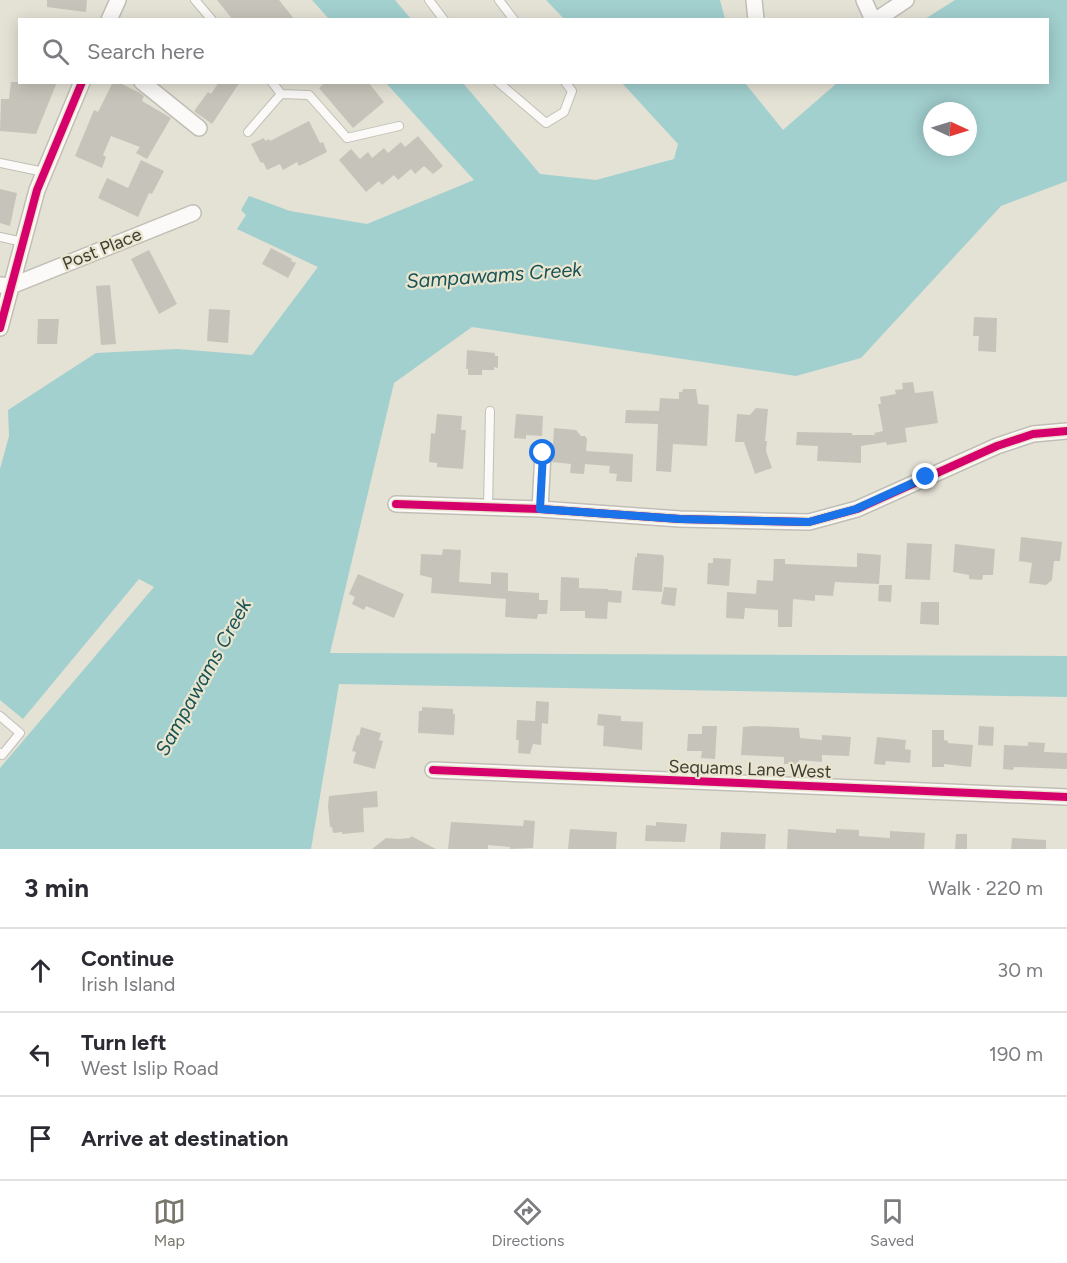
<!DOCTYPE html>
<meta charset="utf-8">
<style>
body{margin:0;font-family:Figtree,sans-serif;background:#f7f7f7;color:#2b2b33}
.compass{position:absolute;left:923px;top:102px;width:54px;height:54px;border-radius:50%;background:#fff;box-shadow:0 3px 15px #0003;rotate:94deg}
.stop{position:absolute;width:18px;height:18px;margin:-14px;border:4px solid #1a73e8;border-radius:50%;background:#fff}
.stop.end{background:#1a73e8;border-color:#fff;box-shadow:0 2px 6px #0008}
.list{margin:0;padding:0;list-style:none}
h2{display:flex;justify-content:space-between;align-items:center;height:78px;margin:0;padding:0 24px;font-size:26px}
h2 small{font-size:20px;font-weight:400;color:#7c7c81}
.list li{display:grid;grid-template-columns:39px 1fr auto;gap:18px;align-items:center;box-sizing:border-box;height:84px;padding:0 24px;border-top:2px solid #e1e1e2}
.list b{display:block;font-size:22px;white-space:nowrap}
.list p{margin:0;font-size:20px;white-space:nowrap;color:#7c7c81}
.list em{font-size:20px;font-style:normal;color:#7c7c81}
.icon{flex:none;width:33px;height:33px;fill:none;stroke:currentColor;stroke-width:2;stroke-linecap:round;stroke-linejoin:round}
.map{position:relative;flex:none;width:1067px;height:849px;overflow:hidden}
.search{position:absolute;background:#fff;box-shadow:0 3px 15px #0003;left:18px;right:18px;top:18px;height:66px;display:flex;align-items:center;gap:15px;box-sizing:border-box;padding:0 21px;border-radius:0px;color:#7c7c81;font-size:22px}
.sheet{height:330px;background:#fff}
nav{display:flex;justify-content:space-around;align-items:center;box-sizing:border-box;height:84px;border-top:2px solid #e1e1e2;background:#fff;font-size:16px;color:#7c7c81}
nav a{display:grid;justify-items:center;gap:3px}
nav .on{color:#79766c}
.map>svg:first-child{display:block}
.water{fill:#a2d0cf;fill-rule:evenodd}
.building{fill:#c6c4ba}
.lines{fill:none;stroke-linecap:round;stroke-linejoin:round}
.service-casing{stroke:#c1bfb5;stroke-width:10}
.minor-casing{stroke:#c1bfb5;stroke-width:18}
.service{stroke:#fbfaf9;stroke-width:8}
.minor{stroke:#fbfaf9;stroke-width:15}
.cycleway-casing{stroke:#eae5cf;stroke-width:11}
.cycleway{stroke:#d6006c;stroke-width:8}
.route{stroke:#1a73e8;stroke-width:8}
.labels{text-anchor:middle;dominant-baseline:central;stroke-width:4.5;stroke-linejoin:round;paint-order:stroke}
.street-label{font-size:18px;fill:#3f3d34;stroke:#eae5cf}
.water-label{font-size:20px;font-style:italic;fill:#175256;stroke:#eae5cf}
</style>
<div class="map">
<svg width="1067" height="849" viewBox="0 0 1067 849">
<rect width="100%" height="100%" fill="#e4e1d5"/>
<!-- water -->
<path class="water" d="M 312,0 L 395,0 L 411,19 L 329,19 Z
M 546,0 L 720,0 L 725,19 L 564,19 Z
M 955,0 L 1067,0 L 1067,181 L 1001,206 L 861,358 L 796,376 L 472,327 L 394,383 L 330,653 L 1067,656 L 1067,697 L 339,684 L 311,849 L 0,849 L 0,768 L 154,587 L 139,579 L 23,719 L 0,700 L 0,469 L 9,436 L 8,410 L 96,353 L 177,349 L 252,355 L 318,267 L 237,229 L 246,215 L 241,210 L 249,196 L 290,211 L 367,224 L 474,180 L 386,83 L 463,83 L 540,174 L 596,180 L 674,159 L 678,144 L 622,83 L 745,83 L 783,130 L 837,83 L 1048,82 L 1048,20 L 925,19 ZM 932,111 L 968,111 L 968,147 L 932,147 Z"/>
<!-- building -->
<path class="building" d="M 47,0 L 87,0 L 86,12 L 47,7 Z
M 217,0 L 279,0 L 295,20 L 233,20 Z
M 11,82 L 57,82 L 36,134 L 0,131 L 1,99 L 9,99 Z
M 113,82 L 118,82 L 140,93 L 144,96 L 142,101 L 171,118 L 147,159 L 136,153 L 140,147 L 111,136 L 103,155 L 106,157 L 102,168 L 75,156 L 94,110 L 98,112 Z
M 219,82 L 240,82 L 212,124 L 194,111 L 208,92 L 211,94 Z
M 325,82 L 368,82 L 384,102 L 353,128 L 319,88 Z
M 309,121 L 320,143 L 323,142 L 327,152 L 299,166 L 297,162 L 283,170 L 280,164 L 267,170 L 263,162 L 261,163 L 251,144 L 264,138 L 265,141 L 269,139 L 270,141 Z
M 418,136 L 443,166 L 433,174 L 424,166 L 415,174 L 411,169 L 398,180 L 394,175 L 382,185 L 379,181 L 366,192 L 339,160 L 351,149 L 360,159 L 368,152 L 372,158 L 384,148 L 388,153 L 401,142 L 405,147 Z
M 141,160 L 164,171 L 152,194 L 149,193 L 138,217 L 98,198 L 107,178 L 128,188 Z
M 0,189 L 17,193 L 10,226 L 0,223 Z
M 271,248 L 292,259 L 291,261 L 296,263 L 288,278 L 262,264 Z
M 149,250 L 177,304 L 159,314 L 131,259 Z
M 110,285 L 116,344 L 101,345 L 96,286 Z
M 209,309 L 230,310 L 228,343 L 207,341 Z
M 974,317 L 997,318 L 996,352 L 978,351 L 979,336 L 973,336 Z
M 38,319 L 59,319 L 57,344 L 37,344 Z
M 467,350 L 495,353 L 495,356 L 498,356 L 498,368 L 494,367 L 494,370 L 482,370 L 482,375 L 468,375 L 468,369 L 466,369 Z
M 913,382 L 915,393 L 933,391 L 938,423 L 905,428 L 907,442 L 887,445 L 886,442 L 861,446 L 861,463 L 817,461 L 818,446 L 796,445 L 797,432 L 852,433 L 852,435 L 875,435 L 874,433 L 883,431 L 878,404 L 881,404 L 880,397 L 896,394 L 895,390 L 903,389 L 902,383 Z
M 683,389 L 696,389 L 698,404 L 709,405 L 707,446 L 673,444 L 671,472 L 656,471 L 658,424 L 625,423 L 626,410 L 659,411 L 660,398 L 679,399 L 679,392 L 682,392 Z
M 756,408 L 768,409 L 765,441 L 767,441 L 766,451 L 772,468 L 755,474 L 744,442 L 735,442 L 737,414 L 750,415 Z
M 437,414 L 462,416 L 461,430 L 466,430 L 463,469 L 437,467 L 437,463 L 429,462 L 431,433 L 435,434 Z
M 516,414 L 543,416 L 542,436 L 526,435 L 526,439 L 514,438 Z
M 554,428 L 576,430 L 581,436 L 585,436 L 587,439 L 586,451 L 633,454 L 632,482 L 616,481 L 617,474 L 609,473 L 610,466 L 585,464 L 584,474 L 570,473 L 571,464 L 552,462 Z
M 1021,537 L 1062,542 L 1060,561 L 1054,561 L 1052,580 L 1046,585 L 1029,583 L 1032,563 L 1019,561 Z
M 907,543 L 932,544 L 930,580 L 905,579 Z
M 955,544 L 995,549 L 993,575 L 983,575 L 982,580 L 969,579 L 969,575 L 953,572 Z
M 443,549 L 461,550 L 459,582 L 491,584 L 491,572 L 508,573 L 508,591 L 539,593 L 539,600 L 548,600 L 547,614 L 538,614 L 537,619 L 505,617 L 506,599 L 431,593 L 432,578 L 420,575 L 421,554 L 442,555 Z
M 637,553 L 663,555 L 664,558 L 662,592 L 632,590 L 635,557 L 637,557 Z
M 857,553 L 881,555 L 879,584 L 835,582 L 833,596 L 815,595 L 815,601 L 793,599 L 792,627 L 778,627 L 778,610 L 745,608 L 744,619 L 726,618 L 727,592 L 756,594 L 757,580 L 773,581 L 774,559 L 785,559 L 785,564 L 857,567 Z
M 713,558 L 731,559 L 729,586 L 707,584 L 708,563 L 713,563 Z
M 358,574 L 404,594 L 394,618 L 366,606 L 364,610 L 352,604 L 355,597 L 349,594 Z
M 561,577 L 579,578 L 579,588 L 608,589 L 608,590 L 622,591 L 621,603 L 608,602 L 607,619 L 585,618 L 585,611 L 560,611 Z
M 879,585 L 892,585 L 891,602 L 878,601 Z
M 664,587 L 677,588 L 675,606 L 661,604 Z
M 921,602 L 939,602 L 939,625 L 920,624 Z
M 536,701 L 549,702 L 548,724 L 542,723 L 541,745 L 533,744 L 530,754 L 518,753 L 519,740 L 516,740 L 517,720 L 535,721 Z
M 422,707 L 453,709 L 453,714 L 455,714 L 454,735 L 418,733 L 419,711 L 422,711 Z
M 598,714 L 621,716 L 621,721 L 643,722 L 642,750 L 603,746 L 604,726 L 597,725 Z
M 702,726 L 717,726 L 715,759 L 701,758 L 702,751 L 687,751 L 688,734 L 702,734 Z
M 754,726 L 799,728 L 800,738 L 822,740 L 822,735 L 851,737 L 849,756 L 822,755 L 822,762 L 799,760 L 798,764 L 784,764 L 784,757 L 741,755 L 743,727 Z
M 979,726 L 994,727 L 993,746 L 978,745 Z
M 361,727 L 381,733 L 379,740 L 383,741 L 375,769 L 353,763 L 356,752 L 352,751 L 357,735 L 359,736 Z
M 932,730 L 944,730 L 944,740 L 948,741 L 948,743 L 973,745 L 971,767 L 944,764 L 944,767 L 932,767 Z
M 877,737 L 906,740 L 905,749 L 911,750 L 910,763 L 886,761 L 885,765 L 874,764 Z
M 1028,742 L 1045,743 L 1044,752 L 1067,753 L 1067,769 L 1014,767 L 1013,770 L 1003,769 L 1004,745 L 1028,746 Z
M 377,791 L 378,807 L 363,808 L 364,832 L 342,834 L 342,832 L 333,833 L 332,827 L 330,827 L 328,806 L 329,796 Z
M 524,820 L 535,821 L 533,848 L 510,849 L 510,847 L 488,845 L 488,849 L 448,849 L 451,822 L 523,826 Z
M 656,822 L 687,824 L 685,842 L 645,841 L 646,825 L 656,826 Z
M 570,829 L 617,832 L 616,849 L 568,849 Z
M 788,829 L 836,833 L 836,829 L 859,830 L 859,836 L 890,838 L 890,831 L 925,833 L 924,849 L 787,849 Z
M 721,832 L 766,834 L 765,849 L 720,849 Z
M 956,834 L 967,834 L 967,849 L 955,849 Z
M 411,836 L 436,849 L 372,849 L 386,838 L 399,839 L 410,838 Z
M 1012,838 L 1046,840 L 1046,849 L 1011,849 Z"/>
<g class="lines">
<!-- service casing -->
<g class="service-casing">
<path id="service" d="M 195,0 L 212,20
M 429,0 L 444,20
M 499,0 L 514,20
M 498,82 L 546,123 L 564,112 L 572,91 L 565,82
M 281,94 L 309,95 L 347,138 L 399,126
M 248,132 L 281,94 L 272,82
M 0,163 L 44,172
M 0,237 L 23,242
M 488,507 L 490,411
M 0,716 L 20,733 L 2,755 L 0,753"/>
</g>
<!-- minor casing -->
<g class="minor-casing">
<path id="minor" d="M 754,0 L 756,20
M 864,0 L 873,20
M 109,20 L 118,0
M 876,20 L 906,0
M 142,82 L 199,128
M 0,285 L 11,286 L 193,213
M 0,328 L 37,190 L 82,82
M 396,504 L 540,509 L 680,519 L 809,522 L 857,509 L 997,446 L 1033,434 L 1067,431
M 540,509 L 543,453
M 433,770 L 1067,797"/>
</g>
<!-- service -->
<use href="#service" class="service"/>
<!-- minor -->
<use href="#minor" class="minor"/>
<!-- cycleway casing -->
<g class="cycleway-casing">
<path id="cycleway" d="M 0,328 L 37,190 L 82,82
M 396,504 L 540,509 L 680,519 L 809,522 L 857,509 L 997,446 L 1033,434 L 1067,431
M 433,770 L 1067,797"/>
</g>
<!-- cycleway -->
<use href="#cycleway" class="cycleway"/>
</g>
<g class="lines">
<!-- route -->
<path class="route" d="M 543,453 L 540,509 L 680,519 L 809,522 L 856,509 L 926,477"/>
</g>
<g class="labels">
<!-- street labels -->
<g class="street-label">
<text transform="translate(102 249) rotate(-22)">Post Place</text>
<text transform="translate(750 769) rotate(2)">Sequams Lane West</text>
</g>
<!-- water labels -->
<g class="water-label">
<text transform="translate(494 275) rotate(-4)">Sampawams Creek</text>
<text transform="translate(203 677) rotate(-61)">Sampawams Creek</text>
</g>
</g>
</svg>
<svg class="compass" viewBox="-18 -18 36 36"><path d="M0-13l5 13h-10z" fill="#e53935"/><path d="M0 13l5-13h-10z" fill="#7c7c81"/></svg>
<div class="stop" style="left:543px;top:453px"></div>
<div class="stop end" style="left:926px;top:477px"></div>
<div class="search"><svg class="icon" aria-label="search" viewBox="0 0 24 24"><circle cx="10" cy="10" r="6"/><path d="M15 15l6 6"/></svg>Search here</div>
</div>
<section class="sheet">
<h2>3 min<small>Walk · 220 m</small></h2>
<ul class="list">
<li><svg class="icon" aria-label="ahead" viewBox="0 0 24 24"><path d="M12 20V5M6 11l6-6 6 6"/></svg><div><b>Continue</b><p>Irish Island</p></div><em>30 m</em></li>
<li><svg class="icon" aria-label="left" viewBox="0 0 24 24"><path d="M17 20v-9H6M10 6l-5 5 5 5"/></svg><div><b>Turn left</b><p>West Islip Road</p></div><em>190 m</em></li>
<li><svg class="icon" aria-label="arrive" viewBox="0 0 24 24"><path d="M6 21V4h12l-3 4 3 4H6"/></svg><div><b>Arrive at destination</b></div></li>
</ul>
</section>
<nav>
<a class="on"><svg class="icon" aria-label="map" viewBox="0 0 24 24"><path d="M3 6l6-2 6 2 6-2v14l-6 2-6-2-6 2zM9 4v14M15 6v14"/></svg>Map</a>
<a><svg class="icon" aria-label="directions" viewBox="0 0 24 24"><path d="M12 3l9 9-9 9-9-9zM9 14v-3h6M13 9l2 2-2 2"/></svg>Directions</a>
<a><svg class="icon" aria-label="saved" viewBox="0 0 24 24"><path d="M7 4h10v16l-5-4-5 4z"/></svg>Saved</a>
</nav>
